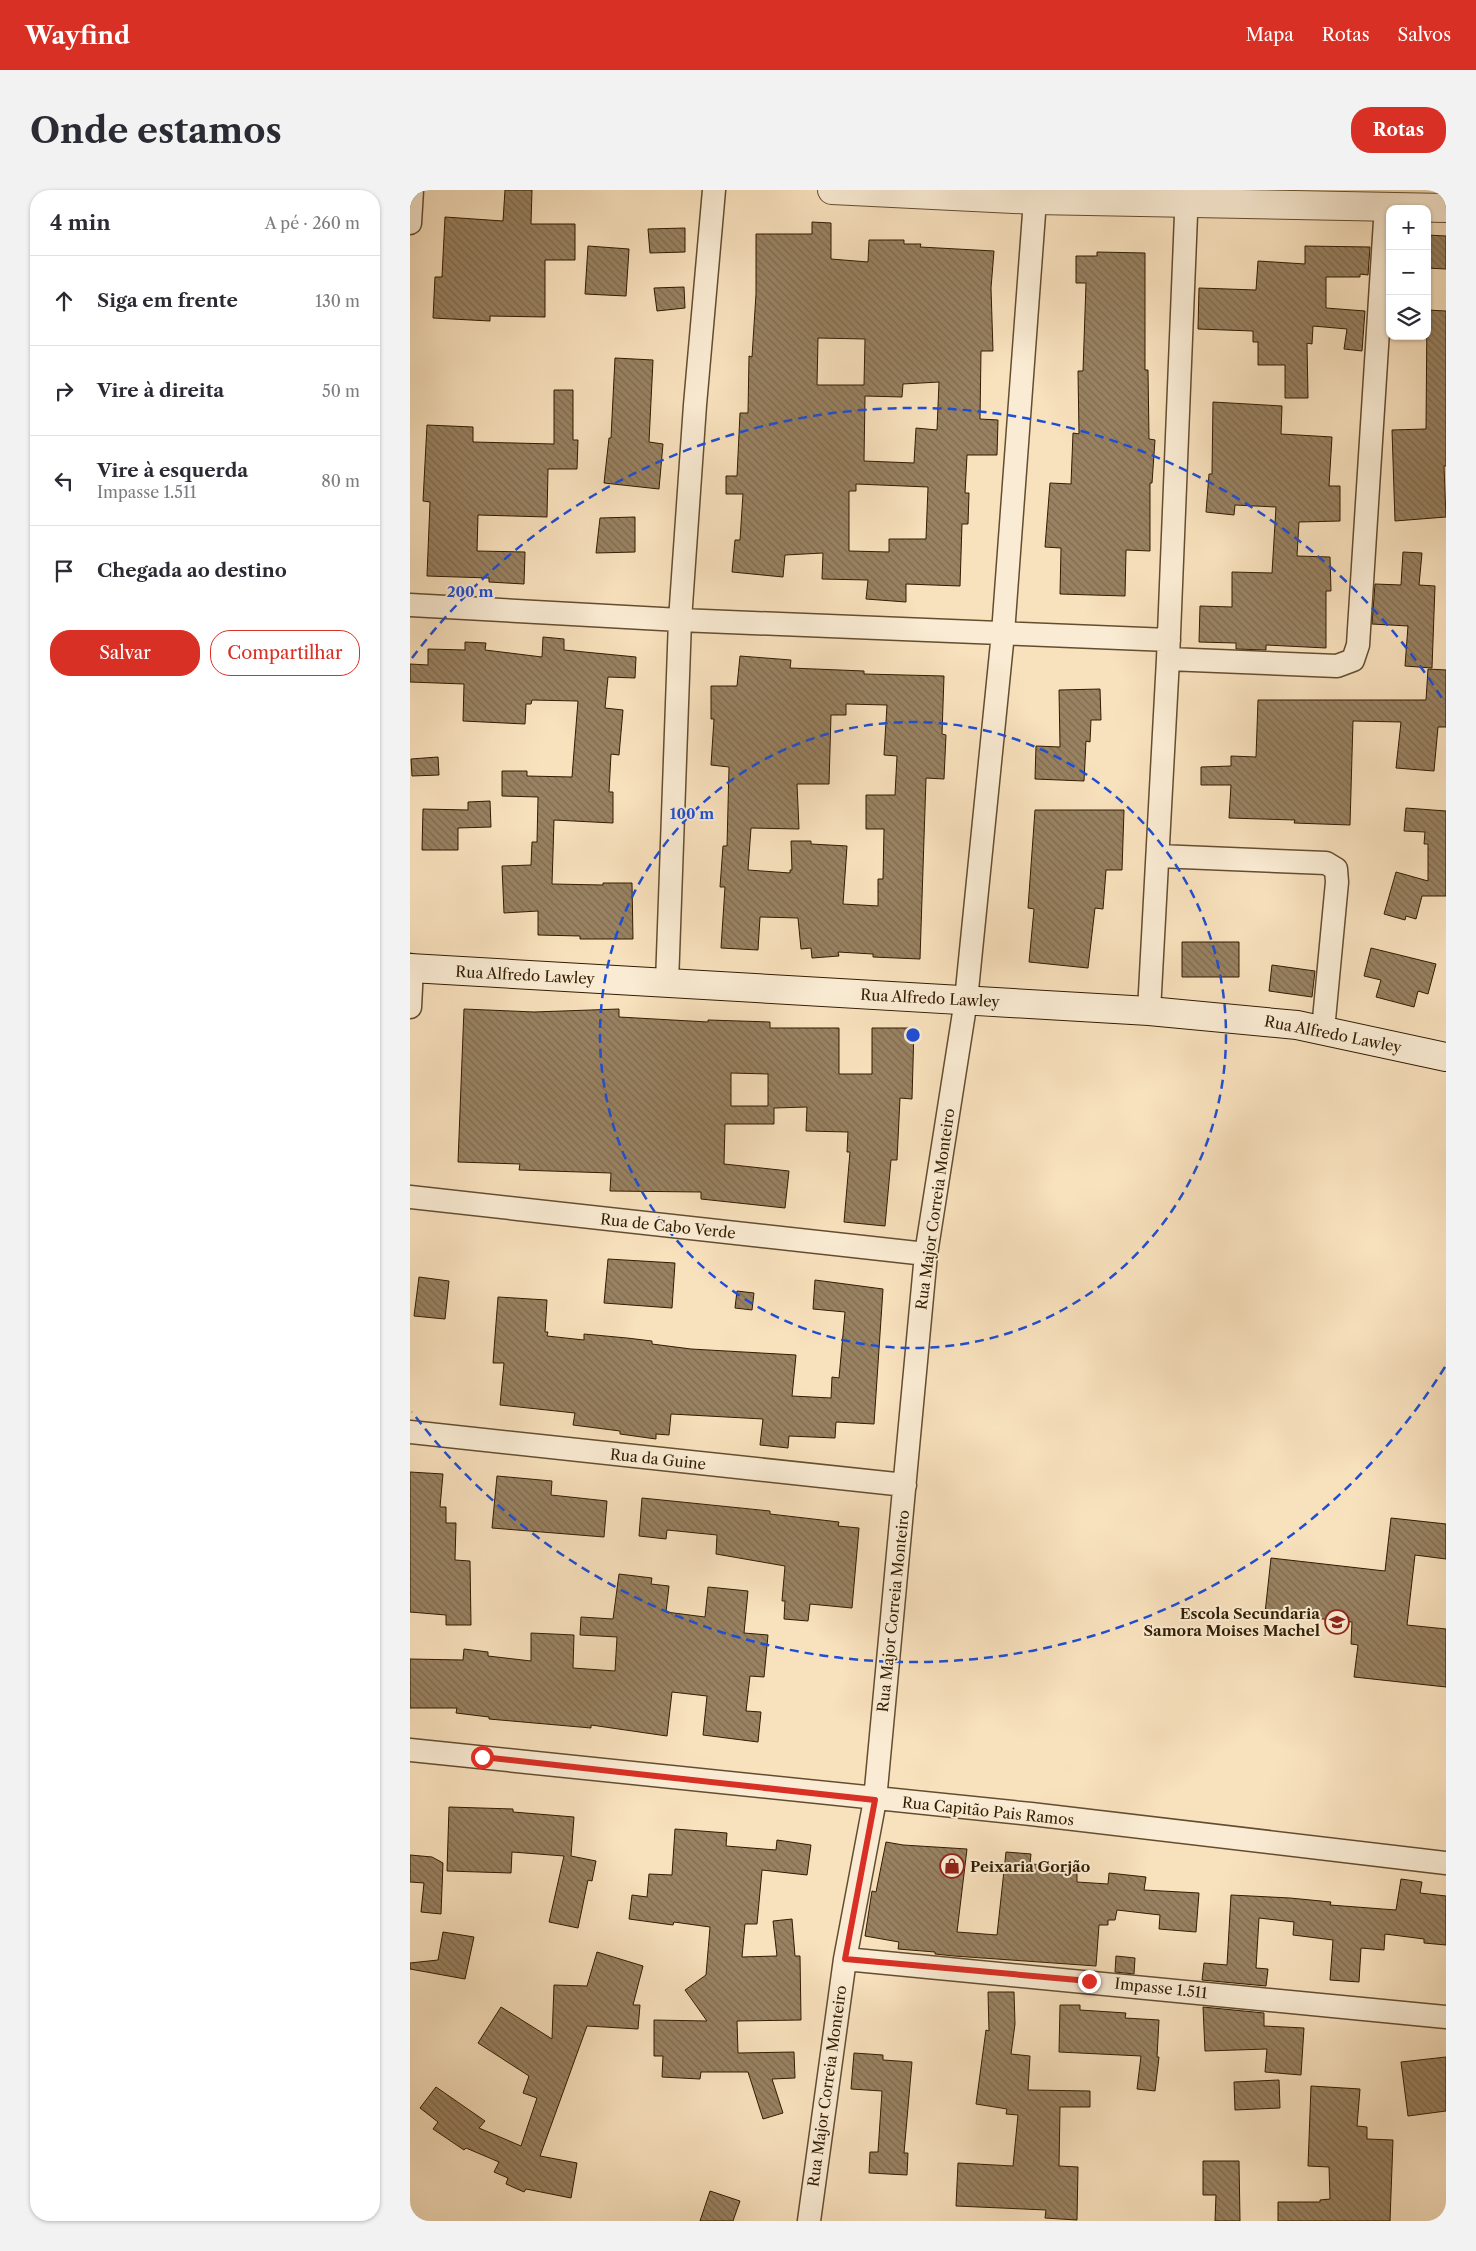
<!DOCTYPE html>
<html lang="pt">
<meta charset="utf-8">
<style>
body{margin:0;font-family:"Libre Caslon Text",serif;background:#f2f2f3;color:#2b2b33}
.controls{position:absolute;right:15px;top:15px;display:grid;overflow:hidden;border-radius:10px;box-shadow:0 1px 4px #0004}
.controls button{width:45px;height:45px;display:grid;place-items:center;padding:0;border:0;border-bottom:1px solid #e1e1e2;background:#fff;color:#2b2b33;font:25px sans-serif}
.stop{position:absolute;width:15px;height:15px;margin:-11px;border:4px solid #d93025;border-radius:50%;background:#fff}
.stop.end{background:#d93025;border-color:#fff;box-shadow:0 1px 5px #0008}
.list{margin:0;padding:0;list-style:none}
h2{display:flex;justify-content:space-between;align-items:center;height:65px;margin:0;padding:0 20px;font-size:21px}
h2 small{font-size:16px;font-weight:400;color:#7c7c81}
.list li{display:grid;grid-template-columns:32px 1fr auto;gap:15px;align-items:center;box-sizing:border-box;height:90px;padding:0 20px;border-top:1px solid #e1e1e2}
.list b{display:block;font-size:19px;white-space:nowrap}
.list p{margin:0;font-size:16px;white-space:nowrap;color:#7c7c81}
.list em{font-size:16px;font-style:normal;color:#7c7c81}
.actions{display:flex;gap:10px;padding:15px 20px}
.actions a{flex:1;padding:11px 0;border:1px solid #d93025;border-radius:20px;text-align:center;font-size:18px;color:#d93025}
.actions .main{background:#d93025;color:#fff}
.icon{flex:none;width:28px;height:28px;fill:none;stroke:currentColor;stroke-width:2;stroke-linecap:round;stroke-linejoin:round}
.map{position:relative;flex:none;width:1036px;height:2031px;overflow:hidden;border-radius:20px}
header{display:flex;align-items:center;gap:30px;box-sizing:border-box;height:70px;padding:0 25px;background:#d93025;color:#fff}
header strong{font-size:24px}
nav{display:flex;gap:28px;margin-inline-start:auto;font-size:18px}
.intro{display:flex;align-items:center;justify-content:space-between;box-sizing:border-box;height:120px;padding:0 30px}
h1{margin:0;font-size:35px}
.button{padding:12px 22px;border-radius:20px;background:#d93025;color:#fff;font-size:18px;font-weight:700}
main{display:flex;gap:30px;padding:0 30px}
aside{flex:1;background:#fff;border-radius:20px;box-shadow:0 1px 4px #0004}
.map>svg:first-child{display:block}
.building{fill:url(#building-back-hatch);stroke:#321c00;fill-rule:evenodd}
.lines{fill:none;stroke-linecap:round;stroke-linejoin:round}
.minor-casing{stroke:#644d2f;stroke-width:25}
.tertiary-casing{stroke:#644d2f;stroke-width:30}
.secondary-casing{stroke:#321c00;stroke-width:30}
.minor{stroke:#faecd4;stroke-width:22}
.tertiary{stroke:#faecd4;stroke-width:28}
.secondary{stroke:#faecd4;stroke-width:28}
.route{stroke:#d93025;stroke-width:6}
.ring{fill:none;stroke:#1d4ed8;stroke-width:2.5;stroke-dasharray:9 6}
.labels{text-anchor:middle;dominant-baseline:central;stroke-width:4;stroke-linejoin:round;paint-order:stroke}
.street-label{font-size:15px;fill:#321c00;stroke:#faecd4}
.poi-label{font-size:15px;font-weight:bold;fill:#321c00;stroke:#faecd4;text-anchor:end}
.centre{fill:#1d4ed8;stroke:#faecd4;stroke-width:2.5}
.ring-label{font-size:15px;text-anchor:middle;font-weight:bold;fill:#1d4ed8;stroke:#faecd4;stroke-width:4;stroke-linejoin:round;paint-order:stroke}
</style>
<header>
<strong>Wayfind</strong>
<nav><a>Mapa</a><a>Rotas</a><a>Salvos</a></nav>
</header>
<div class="intro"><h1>Onde estamos</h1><a class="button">Rotas</a></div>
<main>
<aside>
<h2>4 min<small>A pé · 260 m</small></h2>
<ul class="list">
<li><svg class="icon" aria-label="ahead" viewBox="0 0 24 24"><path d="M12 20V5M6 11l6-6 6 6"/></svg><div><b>Siga em frente</b></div><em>130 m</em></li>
<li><svg class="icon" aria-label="right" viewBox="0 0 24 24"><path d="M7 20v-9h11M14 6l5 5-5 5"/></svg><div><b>Vire à direita</b></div><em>50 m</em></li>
<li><svg class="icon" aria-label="left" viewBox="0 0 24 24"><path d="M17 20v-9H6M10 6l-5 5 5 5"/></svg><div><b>Vire à esquerda</b><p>Impasse 1.511</p></div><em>80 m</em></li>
<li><svg class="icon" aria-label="arrive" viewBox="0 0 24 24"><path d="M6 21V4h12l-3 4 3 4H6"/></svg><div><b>Chegada ao destino</b></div></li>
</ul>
<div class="actions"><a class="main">Salvar</a><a>Compartilhar</a></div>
</aside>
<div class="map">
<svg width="1036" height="2031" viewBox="0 0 1036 2031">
<defs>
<pattern id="building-back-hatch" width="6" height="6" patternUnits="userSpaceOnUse" patternTransform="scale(1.25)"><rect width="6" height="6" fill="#998262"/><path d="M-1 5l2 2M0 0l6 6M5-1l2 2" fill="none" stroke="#7d6a4e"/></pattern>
</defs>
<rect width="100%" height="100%" fill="#f8e1bd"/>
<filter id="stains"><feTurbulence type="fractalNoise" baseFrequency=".004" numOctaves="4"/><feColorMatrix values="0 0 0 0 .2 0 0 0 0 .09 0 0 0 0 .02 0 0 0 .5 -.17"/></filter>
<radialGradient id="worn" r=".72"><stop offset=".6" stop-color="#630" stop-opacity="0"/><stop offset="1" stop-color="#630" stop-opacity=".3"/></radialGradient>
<!-- building -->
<path class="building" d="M 95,0 L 122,0 L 121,34 L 165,34 L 165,70 L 135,70 L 135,127 L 80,126 L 80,131 L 23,128 L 25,87 L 32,87 L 35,27 L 93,31 Z
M 402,32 L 421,33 L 421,69 L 458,72 L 459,50 L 494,50 L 494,54 L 511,54 L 510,57 L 584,61 L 581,98 L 583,161 L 571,161 L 570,229 L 588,230 L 587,265 L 557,265 L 555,303 L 559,303 L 558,334 L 552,334 L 550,396 L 496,394 L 496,412 L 456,409 L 458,390 L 412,389 L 413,363 L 375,365 L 373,387 L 322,382 L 325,350 L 330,350 L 333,304 L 316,304 L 316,286 L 327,286 L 330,223 L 338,223 L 339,166 L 342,167 L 346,104 L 346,44 L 402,44 ZM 408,148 L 455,149 L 454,195 L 407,195 ZM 529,192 L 527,240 L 506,238 L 504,273 L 454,271 L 455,206 L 492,207 L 493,194 ZM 446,294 L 518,297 L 516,349 L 479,349 L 479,362 L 439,361 L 439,301 L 446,301 Z
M 275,38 L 275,62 L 240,63 L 238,39 Z
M 1017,45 L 1036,46 L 1036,79 L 1017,78 Z
M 178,56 L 219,59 L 216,106 L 175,104 Z
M 895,56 L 960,57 L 958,85 L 950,84 L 950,87 L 916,87 L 916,118 L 955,121 L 952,161 L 934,159 L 937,139 L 903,136 L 902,154 L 897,153 L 898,208 L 875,208 L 875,175 L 848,175 L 848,152 L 843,152 L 843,141 L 788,139 L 789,98 L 846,100 L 848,71 L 895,74 Z
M 687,62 L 735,63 L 735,180 L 738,180 L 739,249 L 745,250 L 742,293 L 740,293 L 740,361 L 716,360 L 715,406 L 650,404 L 651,358 L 635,357 L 640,293 L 661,294 L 663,243 L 669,244 L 668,181 L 673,181 L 676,93 L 666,93 L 666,66 L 687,66 Z
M 274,97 L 275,118 L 247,121 L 244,98 Z
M 1017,120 L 1036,121 L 1036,276 L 1034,276 L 1036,327 L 985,331 L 982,240 L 1016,239 Z
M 205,168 L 243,170 L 239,252 L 253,254 L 249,299 L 194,293 L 199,248 L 201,248 Z
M 144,200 L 163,200 L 163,250 L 168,250 L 167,279 L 138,279 L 137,327 L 68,325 L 67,361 L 115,362 L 114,394 L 79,392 L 79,388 L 17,386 L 20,312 L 13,311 L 17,235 L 63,237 L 63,252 L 144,254 Z
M 803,212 L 872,216 L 871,244 L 922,247 L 919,296 L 930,296 L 930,331 L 889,332 L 887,366 L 920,367 L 921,401 L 916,401 L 916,458 L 856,455 L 856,460 L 826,459 L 826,453 L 789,452 L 790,416 L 822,417 L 822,382 L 862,383 L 866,317 L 825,315 L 824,325 L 796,322 L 799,284 L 802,284 Z
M 225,327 L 225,362 L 186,363 L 190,328 Z
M 993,362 L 1012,363 L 1009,395 L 1025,396 L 1022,478 L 995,476 L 998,436 L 962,434 L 965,394 L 991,395 Z
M 133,447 L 154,449 L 154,460 L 226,467 L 225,488 L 198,487 L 195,518 L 213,520 L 209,565 L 201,564 L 199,602 L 203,602 L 203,633 L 144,630 L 142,694 L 193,695 L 193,693 L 222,693 L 223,749 L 170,749 L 170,746 L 128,745 L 128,721 L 94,723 L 92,676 L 121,675 L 122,652 L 127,652 L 128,607 L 92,606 L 92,581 L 117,581 L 117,586 L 162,587 L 168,511 L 122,510 L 121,514 L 116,514 L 115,534 L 53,531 L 54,494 L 0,492 L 0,474 L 18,475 L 18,459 L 55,460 L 55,452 L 76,453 L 75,460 L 132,467 Z
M 330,466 L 381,470 L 380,478 L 454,481 L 454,484 L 534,486 L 532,544 L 536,545 L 534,589 L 516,588 L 510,769 L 463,767 L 463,764 L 428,762 L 429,766 L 402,768 L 401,758 L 391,759 L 388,728 L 350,727 L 348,760 L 311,758 L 315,697 L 310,697 L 313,656 L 317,656 L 319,577 L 301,575 L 304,529 L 301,529 L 301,496 L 327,496 ZM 436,514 L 477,515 L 474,565 L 487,566 L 485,605 L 456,605 L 456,639 L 474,639 L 473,689 L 468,689 L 468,716 L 433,714 L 437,656 L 401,654 L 401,651 L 381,651 L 382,680 L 380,680 L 380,683 L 338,680 L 341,638 L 389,639 L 387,594 L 419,594 L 421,525 L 436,525 Z
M 1018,479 L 1036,480 L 1036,537 L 1028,537 L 1024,581 L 986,578 L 991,532 L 943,531 L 940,635 L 884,633 L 885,630 L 819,628 L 821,595 L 791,595 L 791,577 L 821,576 L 821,566 L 846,567 L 848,510 L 1016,510 Z
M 690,499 L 691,530 L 681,530 L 680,552 L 676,551 L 674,591 L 625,589 L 626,556 L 650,557 L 649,500 Z
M 28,567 L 29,585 L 2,586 L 1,569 Z
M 80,611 L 81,637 L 48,638 L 48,660 L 12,660 L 13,619 L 58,620 L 58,612 Z
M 996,618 L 1036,621 L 1036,706 L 1012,706 L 1006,729 L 996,726 L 995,730 L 974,724 L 986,682 L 1018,691 L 1018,654 L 1014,654 L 1015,642 L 994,641 Z
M 625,620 L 714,620 L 712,680 L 696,680 L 693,719 L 685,718 L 678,778 L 619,772 L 624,719 L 618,718 Z
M 772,752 L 829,752 L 829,787 L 772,787 Z
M 961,758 L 1026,774 L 1018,804 L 1008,801 L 1004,817 L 966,807 L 971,790 L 954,786 Z
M 862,775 L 905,781 L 902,807 L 859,801 Z
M 54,819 L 124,822 L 209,819 L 209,827 L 298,832 L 298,830 L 360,832 L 360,838 L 429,838 L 429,884 L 462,884 L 462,838 L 504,838 L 502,909 L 490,908 L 487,970 L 481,970 L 475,1036 L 434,1032 L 440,962 L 437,962 L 438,942 L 396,941 L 397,917 L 364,918 L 364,934 L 315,934 L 314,974 L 379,981 L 375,1018 L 291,1009 L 291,1002 L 200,1001 L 201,983 L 109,980 L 110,974 L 48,972 ZM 321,883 L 358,884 L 358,916 L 321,916 Z
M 198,1069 L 265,1073 L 262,1118 L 194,1113 Z
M 9,1087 L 39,1091 L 35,1129 L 4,1126 Z
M 405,1090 L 473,1099 L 464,1234 L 426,1232 L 425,1248 L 379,1246 L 378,1258 L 350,1255 L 353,1229 L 261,1224 L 259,1245 L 246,1244 L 246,1249 L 210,1244 L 210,1241 L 163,1235 L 165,1223 L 90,1215 L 94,1173 L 83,1173 L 88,1107 L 137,1110 L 135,1142 L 138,1142 L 137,1146 L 174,1150 L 174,1144 L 217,1148 L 242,1151 L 242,1154 L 281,1159 L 386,1165 L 382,1206 L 421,1208 L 422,1187 L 429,1188 L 435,1122 L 403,1119 Z
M 327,1101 L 344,1103 L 342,1120 L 325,1118 Z
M 0,1282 L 33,1284 L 30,1317 L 36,1317 L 36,1333 L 46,1333 L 45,1370 L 60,1371 L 61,1435 L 36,1435 L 36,1425 L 0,1422 Z
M 87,1286 L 142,1291 L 141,1305 L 197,1311 L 194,1347 L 82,1338 Z
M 232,1308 L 360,1321 L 360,1324 L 429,1332 L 428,1336 L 449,1338 L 442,1418 L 400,1414 L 398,1431 L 374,1429 L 375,1411 L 372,1411 L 375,1376 L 306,1364 L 307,1345 L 257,1340 L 256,1349 L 229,1346 Z
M 981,1328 L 1036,1334 L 1036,1369 L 1005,1365 L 997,1435 L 1036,1439 L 1036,1497 L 944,1487 L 948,1455 L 941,1454 L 942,1432 L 855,1423 L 861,1368 L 975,1381 Z
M 209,1384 L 242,1388 L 241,1394 L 259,1396 L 256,1422 L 295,1427 L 298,1397 L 338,1401 L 334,1443 L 358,1445 L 354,1487 L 340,1486 L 336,1521 L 351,1522 L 348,1552 L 293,1545 L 297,1506 L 262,1502 L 257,1546 L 181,1535 L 181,1538 L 79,1529 L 79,1527 L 46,1523 L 47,1518 L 0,1518 L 0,1469 L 53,1470 L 54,1459 L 78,1462 L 78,1466 L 121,1471 L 121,1443 L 164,1445 L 163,1478 L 205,1481 L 207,1447 L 170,1445 L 171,1427 L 203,1429 Z
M 39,1617 L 103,1619 L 103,1622 L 164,1627 L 161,1666 L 186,1671 L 182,1691 L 178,1690 L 168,1738 L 139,1732 L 154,1666 L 102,1662 L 101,1683 L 37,1681 Z
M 265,1639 L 317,1643 L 316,1656 L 366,1660 L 367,1650 L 401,1655 L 397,1685 L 352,1680 L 347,1734 L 335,1734 L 332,1767 L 367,1766 L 363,1731 L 382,1729 L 385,1766 L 390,1766 L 391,1830 L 327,1831 L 328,1863 L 384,1862 L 385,1888 L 362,1889 L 373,1923 L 353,1929 L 338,1882 L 291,1882 L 290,1889 L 252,1887 L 253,1866 L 244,1866 L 244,1830 L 297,1831 L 275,1800 L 296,1785 L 300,1737 L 264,1732 L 263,1735 L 219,1729 L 222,1705 L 237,1707 L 239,1684 L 262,1685 Z
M 476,1652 L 493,1655 L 557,1659 L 547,1742 L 587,1745 L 596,1662 L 621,1664 L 620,1674 L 667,1677 L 667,1692 L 698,1694 L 699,1683 L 736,1687 L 734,1700 L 789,1703 L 786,1742 L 749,1739 L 750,1725 L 707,1720 L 705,1730 L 698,1730 L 698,1735 L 689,1735 L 686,1776 L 544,1766 L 525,1764 L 525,1762 L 488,1759 L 489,1752 L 455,1746 L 462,1701 L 466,1702 Z
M 0,1665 L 22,1667 L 33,1673 L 31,1724 L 11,1722 L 14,1693 L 0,1692 Z
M 991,1689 L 1012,1692 L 1010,1703 L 1036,1706 L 1036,1755 L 1014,1753 L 1014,1749 L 975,1744 L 974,1760 L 951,1758 L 949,1792 L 920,1790 L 923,1750 L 883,1745 L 884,1732 L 849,1728 L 846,1778 L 858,1779 L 856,1796 L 792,1790 L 794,1773 L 817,1775 L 821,1705 L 880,1708 L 921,1712 L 920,1715 L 986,1720 Z
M 33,1742 L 64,1747 L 55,1789 L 0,1779 L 0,1773 L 28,1770 Z
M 187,1762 L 233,1776 L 223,1815 L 230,1815 L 228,1839 L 177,1836 L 130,1966 L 167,1973 L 161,2008 L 116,1999 L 114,2002 L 96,1994 L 98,1988 L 84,1982 L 89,1972 L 56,1958 L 54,1960 L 23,1939 L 28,1932 L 10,1918 L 26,1897 L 75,1931 L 69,1938 L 111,1956 L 127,1908 L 113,1903 L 119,1886 L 68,1853 L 91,1817 L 142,1849 L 144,1795 L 177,1796 Z
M 706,1766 L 725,1768 L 724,1784 L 705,1782 Z
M 578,1802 L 604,1802 L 605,1834 L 601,1864 L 620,1866 L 618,1900 L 680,1901 L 680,1917 L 650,1917 L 649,1976 L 668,1977 L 667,2030 L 635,2028 L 636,2020 L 546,2016 L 548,1973 L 603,1976 L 608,1925 L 596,1924 L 597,1919 L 566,1914 L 576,1840 L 579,1841 Z
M 650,1815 L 670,1815 L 670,1820 L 716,1823 L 715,1828 L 749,1830 L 747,1867 L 749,1867 L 745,1901 L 727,1899 L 731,1866 L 649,1862 Z
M 793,1817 L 854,1823 L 854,1836 L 894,1838 L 891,1885 L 855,1882 L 857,1859 L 795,1861 Z
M 444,1863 L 473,1865 L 473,1870 L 502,1872 L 494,1963 L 498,1963 L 497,1985 L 459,1983 L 460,1962 L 468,1962 L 472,1901 L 441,1899 Z
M 1036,1867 L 1036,1921 L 998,1926 L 991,1872 Z
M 869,1890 L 870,1918 L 825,1920 L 824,1892 Z
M 901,1896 L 950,1899 L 947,1936 L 957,1937 L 957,1949 L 983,1950 L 980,2031 L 868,2031 L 868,2012 L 910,2012 L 910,2010 L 920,2009 L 919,1977 L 898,1976 Z
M 793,1971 L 829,1971 L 830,2031 L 805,2031 L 806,2005 L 793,2005 Z
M 300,2001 L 330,2011 L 323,2031 L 290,2031 Z"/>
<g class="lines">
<!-- minor casing -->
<g class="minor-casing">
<path id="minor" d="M 0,33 L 2,0
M 0,415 L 270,430 L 759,450
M 758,469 L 927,476 L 943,470 L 948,455 L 976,15
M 748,666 L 916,673 L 926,679 L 927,692 L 913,840
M 0,775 L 2,778 L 0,817
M 257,793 L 270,430 L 285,215 L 304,0
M 739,821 L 758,469 L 777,0
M 0,1007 L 516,1064
M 0,1242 L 495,1295
M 0,1560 L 621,1624 L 1036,1673
M 435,1769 L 1036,1827
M 399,2031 L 435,1769 L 465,1610 L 516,1064 L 556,810 L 593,443 L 625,10"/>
</g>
<!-- tertiary casing -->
<g class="tertiary-casing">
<path id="tertiary" d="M 422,0 L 625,10 L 1036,18"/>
</g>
<!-- secondary casing -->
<g class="secondary-casing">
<path id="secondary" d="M 0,778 L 739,821 L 887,835 L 1036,867"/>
</g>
<!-- minor -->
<use href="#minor" class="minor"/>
<!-- tertiary -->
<use href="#tertiary" class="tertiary"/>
<!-- secondary -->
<use href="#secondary" class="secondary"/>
</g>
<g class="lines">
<!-- route -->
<path class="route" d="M 72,1567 L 465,1610 L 435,1769 L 679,1791"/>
</g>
<!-- distance rings -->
<g class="ring">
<circle cx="503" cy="845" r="313"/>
<path d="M1035 1177A627 627 0 0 1 2 1222M2 468A627 627 0 0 1 1035 513"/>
</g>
<!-- icons -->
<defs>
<g id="school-ring" transform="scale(1.25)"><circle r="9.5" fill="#faecd4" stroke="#8f2418" stroke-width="1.5"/><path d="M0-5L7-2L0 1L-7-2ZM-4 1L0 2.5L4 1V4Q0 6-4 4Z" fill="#8f2418"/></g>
<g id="shop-ring" transform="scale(1.25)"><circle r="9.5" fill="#faecd4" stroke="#8f2418" stroke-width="1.5"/><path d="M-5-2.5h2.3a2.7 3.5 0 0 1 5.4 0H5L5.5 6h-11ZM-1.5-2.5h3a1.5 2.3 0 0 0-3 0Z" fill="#8f2418"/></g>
</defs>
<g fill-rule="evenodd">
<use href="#school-ring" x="927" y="1432"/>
<use href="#shop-ring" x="542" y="1676"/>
</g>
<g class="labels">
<!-- street labels -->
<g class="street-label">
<text transform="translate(115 785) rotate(3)">Rua Alfredo Lawley</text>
<text transform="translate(520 808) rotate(3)">Rua Alfredo Lawley</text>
<text transform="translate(923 844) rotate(11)">Rua Alfredo Lawley</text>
<text transform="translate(525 1019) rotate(-82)">Rua Major Correia Monteiro</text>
<text transform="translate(258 1036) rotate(6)">Rua de Cabo Verde</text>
<text transform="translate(248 1269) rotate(6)">Rua da Guine</text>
<text transform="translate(483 1421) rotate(-84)">Rua Major Correia Monteiro</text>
<text transform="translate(578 1621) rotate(6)">Rua Capitão Pais Ramos</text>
<text transform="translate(751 1798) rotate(6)">Impasse 1.511</text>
<text transform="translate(417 1896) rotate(-82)">Rua Major Correia Monteiro</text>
</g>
<!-- poi labels -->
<g class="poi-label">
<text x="910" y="1423">Escola Secundaria<tspan x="910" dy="17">Samora Moises Machel</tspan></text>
<text x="560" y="1676" text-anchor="start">Peixaria Gorjão</text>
</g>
</g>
<circle cx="503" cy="845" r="8" class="centre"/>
<g class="ring-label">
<text x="60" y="407">200 m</text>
<text x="282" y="629">100 m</text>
</g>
<rect width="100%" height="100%" filter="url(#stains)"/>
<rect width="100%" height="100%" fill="url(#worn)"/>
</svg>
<div class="controls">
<button>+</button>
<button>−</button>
<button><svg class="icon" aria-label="layers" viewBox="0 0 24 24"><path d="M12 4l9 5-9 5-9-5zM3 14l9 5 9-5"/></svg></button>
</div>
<div class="stop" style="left:72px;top:1567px"></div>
<div class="stop end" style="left:679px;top:1791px"></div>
</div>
</main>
